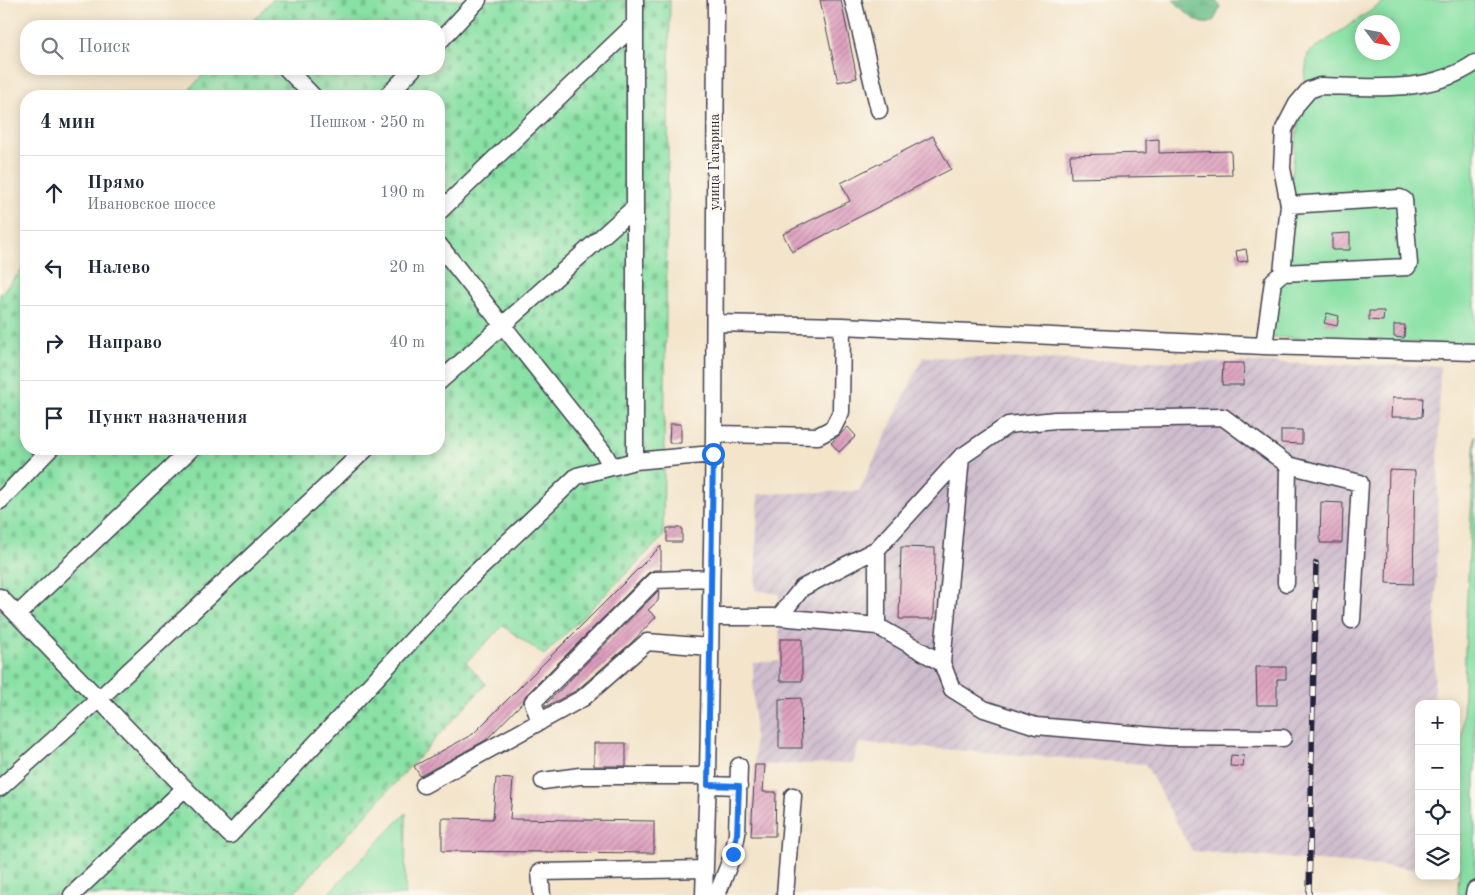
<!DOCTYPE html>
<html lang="ru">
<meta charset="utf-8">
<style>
body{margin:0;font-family:"Old Standard TT",serif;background:#f6f6f7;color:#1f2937}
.controls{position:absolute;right:15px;bottom:15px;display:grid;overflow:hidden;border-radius:10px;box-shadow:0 2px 12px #0003}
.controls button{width:45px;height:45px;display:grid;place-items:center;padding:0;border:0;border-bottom:1px solid #e0e1e3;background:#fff;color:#1f2937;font:25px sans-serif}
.compass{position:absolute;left:1355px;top:15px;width:45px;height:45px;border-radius:50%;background:#fff;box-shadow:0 2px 12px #0003;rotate:122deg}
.stop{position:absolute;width:15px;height:15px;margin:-11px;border:4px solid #1a73e8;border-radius:50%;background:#fff}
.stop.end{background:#1a73e8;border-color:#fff;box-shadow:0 1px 5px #0008}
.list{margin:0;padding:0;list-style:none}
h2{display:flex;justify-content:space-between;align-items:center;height:65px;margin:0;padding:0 20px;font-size:21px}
h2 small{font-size:16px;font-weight:400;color:#747a83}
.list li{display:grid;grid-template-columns:32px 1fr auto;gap:15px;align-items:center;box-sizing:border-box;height:75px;padding:0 20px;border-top:1px solid #e0e1e3}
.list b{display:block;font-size:19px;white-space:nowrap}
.list p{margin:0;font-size:16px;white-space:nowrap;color:#747a83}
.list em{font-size:16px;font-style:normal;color:#747a83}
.icon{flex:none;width:28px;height:28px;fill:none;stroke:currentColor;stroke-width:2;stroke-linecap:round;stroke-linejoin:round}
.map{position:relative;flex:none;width:1475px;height:895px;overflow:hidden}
.search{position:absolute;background:#fff;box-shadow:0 2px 12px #0003;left:20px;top:20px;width:425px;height:55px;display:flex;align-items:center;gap:12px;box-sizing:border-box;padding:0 18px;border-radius:20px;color:#747a83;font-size:19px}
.panel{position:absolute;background:#fff;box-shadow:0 2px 12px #0003;left:20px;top:90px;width:425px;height:365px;border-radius:20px}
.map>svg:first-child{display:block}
.industrial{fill:url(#industrial-furrows)}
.forest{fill:url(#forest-crowns);stroke:#487062}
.cemetery{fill:url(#cemetery-stones);stroke:#568270}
.green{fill:#89e1a5;stroke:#568270;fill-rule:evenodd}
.building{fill:url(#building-hatch)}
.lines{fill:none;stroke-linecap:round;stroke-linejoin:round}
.minor-casing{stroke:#413f50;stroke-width:19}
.minor{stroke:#fff;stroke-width:16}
.rail-casing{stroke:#22223b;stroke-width:5.5}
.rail{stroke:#fbf7ec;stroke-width:4;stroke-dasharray:11;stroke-linecap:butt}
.route{stroke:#1a73e8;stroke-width:6}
.labels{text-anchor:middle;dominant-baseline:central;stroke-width:5;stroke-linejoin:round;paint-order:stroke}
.street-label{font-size:14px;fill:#22223b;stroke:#fbf7ec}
</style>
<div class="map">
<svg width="1475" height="895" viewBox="0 0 1475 895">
<defs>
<pattern id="industrial-furrows" width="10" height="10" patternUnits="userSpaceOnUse" patternTransform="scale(1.25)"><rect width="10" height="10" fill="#cfbdce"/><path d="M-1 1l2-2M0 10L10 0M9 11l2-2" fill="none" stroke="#b1a2b2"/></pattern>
<pattern id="forest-crowns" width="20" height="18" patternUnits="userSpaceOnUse" patternTransform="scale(1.25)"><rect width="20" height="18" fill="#6ebf8a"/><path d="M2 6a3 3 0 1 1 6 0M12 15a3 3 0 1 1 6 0" fill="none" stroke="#5a9b72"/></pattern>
<pattern id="cemetery-stones" width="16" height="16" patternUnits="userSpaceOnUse" patternTransform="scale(1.25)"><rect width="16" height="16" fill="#89e1a5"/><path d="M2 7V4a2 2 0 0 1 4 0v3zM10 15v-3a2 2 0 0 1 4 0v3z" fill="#76c18f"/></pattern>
<pattern id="building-hatch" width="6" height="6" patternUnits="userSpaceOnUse" patternTransform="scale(1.25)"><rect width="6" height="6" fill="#dd9cbd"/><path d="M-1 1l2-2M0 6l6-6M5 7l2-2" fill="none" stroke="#b37f9b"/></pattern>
</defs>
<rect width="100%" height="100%" fill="#fbf7ec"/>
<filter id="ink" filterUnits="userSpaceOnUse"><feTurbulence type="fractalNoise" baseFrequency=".02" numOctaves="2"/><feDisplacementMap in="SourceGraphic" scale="10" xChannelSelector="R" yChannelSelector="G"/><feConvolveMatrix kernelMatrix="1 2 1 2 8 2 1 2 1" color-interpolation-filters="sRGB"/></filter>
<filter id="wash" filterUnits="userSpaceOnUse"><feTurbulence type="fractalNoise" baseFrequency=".0096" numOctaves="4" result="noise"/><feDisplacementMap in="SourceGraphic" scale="20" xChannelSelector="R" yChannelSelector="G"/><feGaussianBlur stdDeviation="1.12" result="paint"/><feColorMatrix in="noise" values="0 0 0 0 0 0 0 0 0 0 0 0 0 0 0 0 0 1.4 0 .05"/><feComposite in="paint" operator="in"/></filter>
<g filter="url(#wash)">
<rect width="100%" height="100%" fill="#f3e4ca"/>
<!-- industrial -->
<path class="industrial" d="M 923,357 L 1440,366 L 1434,704 L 1419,704 L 1419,869 L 1192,851 L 1145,764 L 859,743 L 853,763 L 755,765 L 753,663 L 780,661 L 779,594 L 755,590 L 758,494 L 859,491 Z"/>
<!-- forest -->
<path class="forest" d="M 1173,0 L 1215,0 L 1221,7 C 1218,11 1216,18 1213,21 C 1202,31 1180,7 1173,0 Z"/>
<!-- cemetery -->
<path class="cemetery" d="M 272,0 L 670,0 L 663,537 L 544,655 L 503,626 L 466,662 L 486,684 L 292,895 L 0,895 L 0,294 L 26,266 L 26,449 L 439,449 L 439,96 L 183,96 L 209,69 L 439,69 L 439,26 L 248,26 Z"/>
<!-- green -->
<path class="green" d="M 1387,0 L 1475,0 L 1475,345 L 1269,337 L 1308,53 ZM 1362,22 L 1392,22 L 1392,52 L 1362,52 Z
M 1475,435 L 1475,895 L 1458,895 L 1466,617 Z
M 406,813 L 405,895 L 327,895 Z"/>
<g id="blocks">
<!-- building -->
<path class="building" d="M 820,0 L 841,0 L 857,78 L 838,82 Z
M 933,136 L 951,169 L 792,252 L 783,234 L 850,201 L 841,183 Z
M 1159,139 L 1159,153 L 1231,151 L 1232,175 L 1071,178 L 1070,155 L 1146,153 L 1146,140 Z
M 1350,233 L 1350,250 L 1332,250 L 1332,234 Z
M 1246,249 L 1248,261 L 1238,262 L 1236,251 Z
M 1369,311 L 1384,311 L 1383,321 L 1369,320 Z
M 1327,313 L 1339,316 L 1337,326 L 1324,323 Z
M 1394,325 L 1405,325 L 1404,338 L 1394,337 Z
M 1223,363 L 1244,363 L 1243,385 L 1222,385 Z
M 1392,398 L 1423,398 L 1422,417 L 1391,417 Z
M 670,424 L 681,424 L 681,443 L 669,443 Z
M 848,427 L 856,436 L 839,452 L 831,443 Z
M 1281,430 L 1302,430 L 1302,444 L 1281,443 Z
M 1389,470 L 1415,471 L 1413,584 L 1386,583 Z
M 1321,502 L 1343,503 L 1342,543 L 1320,543 Z
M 667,528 L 682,528 L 682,542 L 667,542 Z
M 661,546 L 661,570 L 654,570 L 648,573 L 526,695 L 523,702 L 486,740 L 420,776 L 414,766 L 473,734 Z
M 901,547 L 935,548 L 934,619 L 899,619 Z
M 659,590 L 658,601 L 648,610 L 656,617 L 631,643 L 577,690 L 545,707 L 545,705 Z
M 780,639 L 802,639 L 802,681 L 780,681 Z
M 1256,667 L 1286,667 L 1286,679 L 1277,679 L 1277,705 L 1257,705 Z
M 801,698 L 802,748 L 779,748 L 779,699 Z
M 594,743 L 626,743 L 626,766 L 594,766 Z
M 1231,755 L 1244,756 L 1243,767 L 1230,766 Z
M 755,765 L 765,765 L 763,792 L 776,792 L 775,836 L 751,836 Z
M 496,778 L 513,779 L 510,819 L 654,821 L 654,853 L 442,851 L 442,818 L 493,819 Z"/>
</g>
</g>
<g filter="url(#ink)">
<use href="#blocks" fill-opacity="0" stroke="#413f50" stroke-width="1"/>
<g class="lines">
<!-- minor casing -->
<g class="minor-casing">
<path id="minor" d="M 853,0 L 879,110
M 439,42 L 478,0
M 287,69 L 313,96
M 387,96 L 413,69
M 439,212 L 635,24
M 439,245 L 604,453 L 612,467
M 1282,273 L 1407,267 L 1409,264 L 1404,200 L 1400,198 L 1289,205
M 715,323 L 842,326 L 1264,346 L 1475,352
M 1264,346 L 1273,281 L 1282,273 L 1289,205 L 1282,168 L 1284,129 L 1297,104 L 1309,90 L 1320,86 C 1372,87 1430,94 1475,63
M 439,382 L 635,207
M 714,434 L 818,436 L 833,428 L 841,412 L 842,326
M 961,457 L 1008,425 L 1055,420 L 1223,417 L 1288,465 L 1286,583
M 635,461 L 635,0
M 1288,465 L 1360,483 L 1352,620
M 0,501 L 50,449
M 0,597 L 230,835 L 470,578 L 577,476 L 635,461 L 713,454
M 17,615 L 191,449
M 711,617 L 779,617 L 877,626 L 942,663 L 961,457 L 877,549 L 877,626
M 779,617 L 802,588 L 877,549
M 942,663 L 952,689 L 984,709 L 1036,726 L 1168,737 L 1283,738
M 540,722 L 533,702 L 655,580 L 711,578
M 543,781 L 580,776 L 708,776
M 424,785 L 583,698 L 647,642 L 710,647
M 708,785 L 739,786
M 0,788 L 99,699 L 366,449
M 72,895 L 185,788
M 542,895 L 540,872 L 705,869
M 704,895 L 708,776 L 714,434 L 716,0
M 717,895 L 733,854 L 737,834 L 739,766
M 785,895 L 793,796
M 1474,895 L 1475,890"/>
</g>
<!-- minor -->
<use href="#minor" class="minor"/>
<!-- rail casing -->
<g class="rail-casing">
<path id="rail" d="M 1309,895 L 1316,563"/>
</g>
<!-- rail -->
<use href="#rail" class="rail"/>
</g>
</g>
<g class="lines" filter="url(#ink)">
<!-- route -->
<path class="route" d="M 713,454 L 708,785 L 739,786 L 737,834 L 733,854"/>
</g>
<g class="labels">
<!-- street labels -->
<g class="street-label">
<text transform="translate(715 162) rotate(-90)">улица Гагарина</text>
</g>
</g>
</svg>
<div class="controls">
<button>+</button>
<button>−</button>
<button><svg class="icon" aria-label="locate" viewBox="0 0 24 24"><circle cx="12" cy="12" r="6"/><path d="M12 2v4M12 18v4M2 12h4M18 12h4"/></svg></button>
<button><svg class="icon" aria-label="layers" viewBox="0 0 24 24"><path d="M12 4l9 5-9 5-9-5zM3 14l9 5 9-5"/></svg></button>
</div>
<svg class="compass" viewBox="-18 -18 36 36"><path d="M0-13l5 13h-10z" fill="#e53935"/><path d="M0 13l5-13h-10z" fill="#747a83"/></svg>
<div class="stop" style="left:713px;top:454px"></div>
<div class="stop end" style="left:733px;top:854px"></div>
<div class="search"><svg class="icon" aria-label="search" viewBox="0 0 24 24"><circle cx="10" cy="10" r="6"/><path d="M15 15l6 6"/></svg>Поиск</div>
<section class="panel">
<h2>4 мин<small>Пешком · 250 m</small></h2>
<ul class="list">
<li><svg class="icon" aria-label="ahead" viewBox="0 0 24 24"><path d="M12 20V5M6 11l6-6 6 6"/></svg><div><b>Прямо</b><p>Ивановское шоссе</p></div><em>190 m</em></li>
<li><svg class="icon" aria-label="left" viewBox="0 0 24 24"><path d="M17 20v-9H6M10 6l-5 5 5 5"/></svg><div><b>Налево</b></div><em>20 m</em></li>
<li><svg class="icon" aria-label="right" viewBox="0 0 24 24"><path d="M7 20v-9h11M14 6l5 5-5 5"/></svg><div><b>Направо</b></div><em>40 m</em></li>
<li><svg class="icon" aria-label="arrive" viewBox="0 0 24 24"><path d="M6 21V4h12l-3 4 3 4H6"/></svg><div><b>Пункт назначения</b></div></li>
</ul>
</section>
</div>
